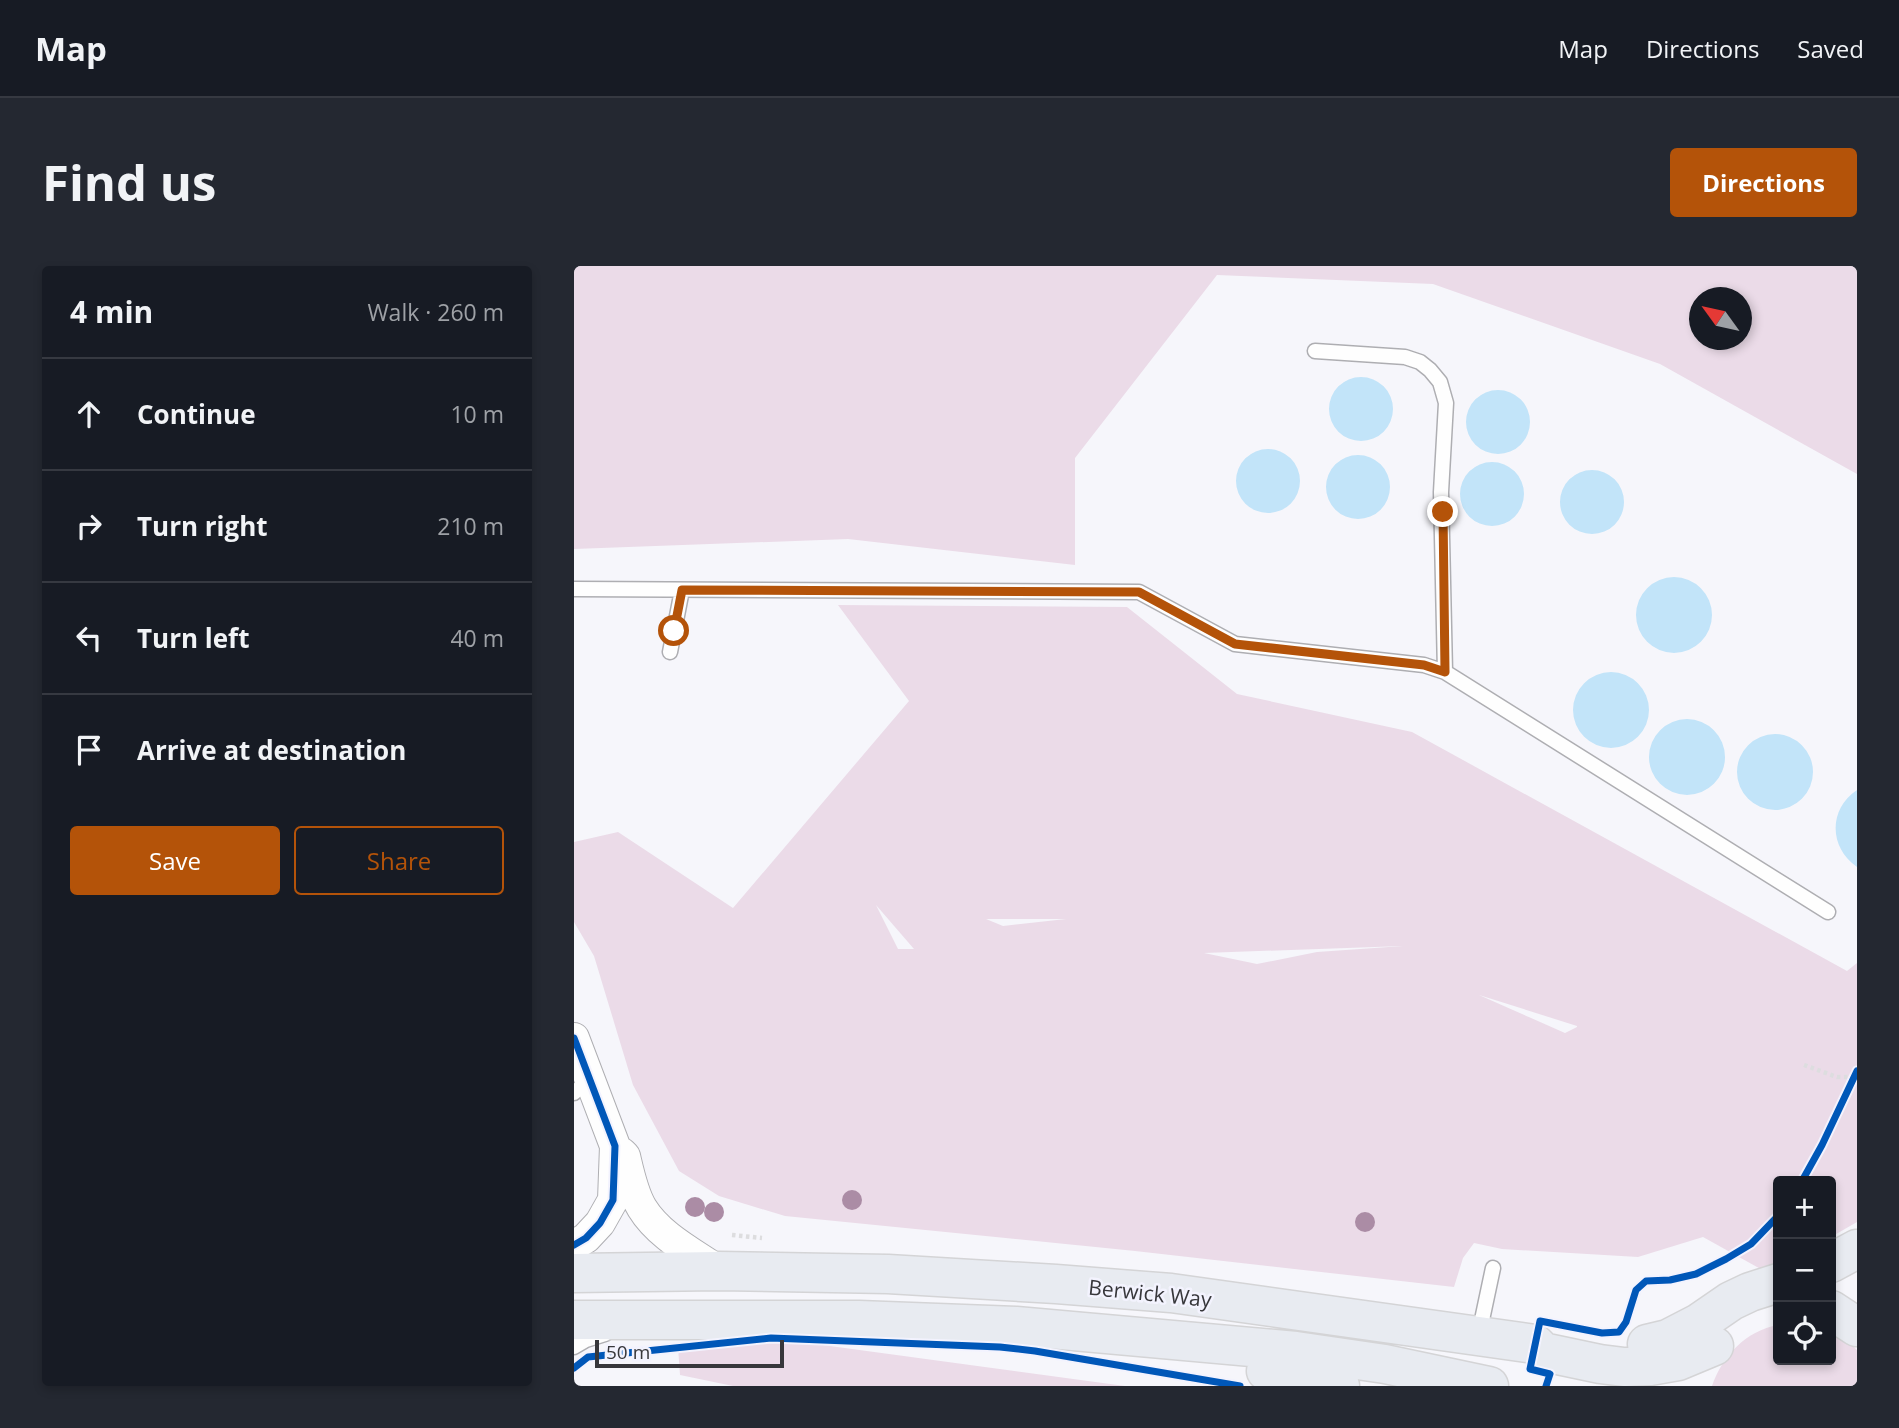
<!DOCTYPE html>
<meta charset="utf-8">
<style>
body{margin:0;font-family:"Open Sans",sans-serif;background:#242831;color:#f1f3f6}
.controls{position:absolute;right:21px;bottom:21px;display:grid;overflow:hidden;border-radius:7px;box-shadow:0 4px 10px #0003}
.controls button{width:63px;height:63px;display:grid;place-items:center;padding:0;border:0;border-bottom:2px solid #363941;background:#171b24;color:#f1f3f6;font:35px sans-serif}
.compass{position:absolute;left:1115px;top:21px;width:63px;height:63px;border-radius:50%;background:#171b24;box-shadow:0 4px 10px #0003;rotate:303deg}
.scale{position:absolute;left:21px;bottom:18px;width:189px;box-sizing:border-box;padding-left:7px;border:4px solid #37373b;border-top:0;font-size:19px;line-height:24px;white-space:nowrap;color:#37373b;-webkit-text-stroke:5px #f3f3fe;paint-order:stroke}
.stop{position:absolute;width:21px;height:21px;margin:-16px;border:5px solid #b45309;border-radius:50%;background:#fff}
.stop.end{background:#b45309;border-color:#fff;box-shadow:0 2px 7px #0008}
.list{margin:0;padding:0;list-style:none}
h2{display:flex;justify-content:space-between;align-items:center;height:91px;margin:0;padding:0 28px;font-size:30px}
h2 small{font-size:23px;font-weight:400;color:#9ea1a6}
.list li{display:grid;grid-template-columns:46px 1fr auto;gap:21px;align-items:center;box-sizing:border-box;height:112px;padding:0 28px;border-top:2px solid #363941}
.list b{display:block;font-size:26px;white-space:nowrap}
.list em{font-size:23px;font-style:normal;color:#9ea1a6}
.actions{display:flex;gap:14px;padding:21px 28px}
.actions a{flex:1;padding:16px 0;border:2px solid #b45309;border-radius:7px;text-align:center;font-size:24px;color:#b45309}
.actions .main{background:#b45309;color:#fff}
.icon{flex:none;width:38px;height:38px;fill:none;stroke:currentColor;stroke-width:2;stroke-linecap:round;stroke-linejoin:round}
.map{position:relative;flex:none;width:1283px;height:1120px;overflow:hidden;border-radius:7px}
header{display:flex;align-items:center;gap:42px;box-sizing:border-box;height:98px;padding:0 35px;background:#171b24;border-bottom:2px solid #363941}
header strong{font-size:33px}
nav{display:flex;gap:38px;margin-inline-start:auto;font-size:24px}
.intro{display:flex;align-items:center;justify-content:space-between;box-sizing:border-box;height:168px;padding:0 42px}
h1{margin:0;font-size:49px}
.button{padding:18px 32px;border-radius:7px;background:#b45309;color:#fff;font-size:24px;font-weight:700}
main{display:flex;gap:42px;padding:0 42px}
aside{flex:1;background:#171b24;border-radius:7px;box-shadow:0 4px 10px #0003}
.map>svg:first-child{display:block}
.green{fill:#ebdbe8;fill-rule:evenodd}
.water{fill:#c2e4f9}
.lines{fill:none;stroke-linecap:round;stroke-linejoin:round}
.lane-casing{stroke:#aeaeb2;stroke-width:17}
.street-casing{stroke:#aeaeb2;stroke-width:32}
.primary-casing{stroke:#d4d4d6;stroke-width:41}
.path{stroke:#dddddf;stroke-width:4.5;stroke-dasharray:3.5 3.5;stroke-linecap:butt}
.lane{stroke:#fefefe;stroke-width:14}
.street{stroke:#fefefe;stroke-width:30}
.primary{stroke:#e8ebf1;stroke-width:38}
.cycleway-casing{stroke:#f3f3fe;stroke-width:11}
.cycleway{stroke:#0057b8;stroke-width:7}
.tree{fill:#ab8ca5}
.route{stroke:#b45309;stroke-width:9}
.labels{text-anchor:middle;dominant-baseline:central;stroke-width:5;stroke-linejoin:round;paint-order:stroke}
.street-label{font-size:21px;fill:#37373b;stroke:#f3f3fe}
</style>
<header>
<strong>Map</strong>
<nav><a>Map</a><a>Directions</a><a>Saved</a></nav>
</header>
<div class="intro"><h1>Find us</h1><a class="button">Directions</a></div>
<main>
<aside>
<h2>4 min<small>Walk · 260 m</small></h2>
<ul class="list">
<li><svg class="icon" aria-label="ahead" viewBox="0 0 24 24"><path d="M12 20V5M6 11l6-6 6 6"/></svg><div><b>Continue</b></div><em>10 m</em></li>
<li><svg class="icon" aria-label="right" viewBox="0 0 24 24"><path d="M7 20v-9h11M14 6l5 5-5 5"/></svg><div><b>Turn right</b></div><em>210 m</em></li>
<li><svg class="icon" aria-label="left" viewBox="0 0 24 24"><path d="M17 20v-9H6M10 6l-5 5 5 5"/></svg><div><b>Turn left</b></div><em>40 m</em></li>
<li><svg class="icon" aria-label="arrive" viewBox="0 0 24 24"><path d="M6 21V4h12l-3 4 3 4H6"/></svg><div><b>Arrive at destination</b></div></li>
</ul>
<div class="actions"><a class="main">Save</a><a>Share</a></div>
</aside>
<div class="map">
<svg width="1283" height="1120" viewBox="0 0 1283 1120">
<rect width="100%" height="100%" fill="#f6f6fb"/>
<!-- green -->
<path class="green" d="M 0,0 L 1283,0 L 1283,208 L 1086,98 L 859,18 L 643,9 L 501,192 L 501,299 L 274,273 L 0,283 ZM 1126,32 L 1168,32 L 1168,74 L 1126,74 Z
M 264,339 L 553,341 L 663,428 L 838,466 L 1273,705 L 1283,697 L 1283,956 L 1257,971 L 1257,915 L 1204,915 L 1204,999 L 1192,1006 L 1129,971 L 1064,991 L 928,983 L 900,977 L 889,992 L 880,1021 L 561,985 L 211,950 L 145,930 L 105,905 L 59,819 L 20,690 L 0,656 L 0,576 L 44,566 L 159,642 L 335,435 ZM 302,639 L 340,683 L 324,683 ZM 412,653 L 492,653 L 429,660 ZM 829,680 L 743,686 L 683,698 L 630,687 ZM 905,729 L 1003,760 L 1003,761 L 991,767 Z
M 1204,1059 L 1204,1094 L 1257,1094 L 1257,1065 L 1271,1072 L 1283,1084 L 1283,1120 L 1138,1120 C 1149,1089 1172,1065 1204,1059 Z
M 197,1072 L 551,1120 L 159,1120 L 106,1109 L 104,1081 Z"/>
<!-- water -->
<path class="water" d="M755 143a32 32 0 1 1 64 0a32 32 0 1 1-64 0Z
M892 156a32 32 0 1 1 64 0a32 32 0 1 1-64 0Z
M662 215a32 32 0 1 1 64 0a32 32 0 1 1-64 0Z
M752 221a32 32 0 1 1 64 0a32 32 0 1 1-64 0Z
M886 228a32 32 0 1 1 64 0a32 32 0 1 1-64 0Z
M986 236a32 32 0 1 1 64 0a32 32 0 1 1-64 0Z
M1062 349a38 38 0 1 1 76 0a38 38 0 1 1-76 0Z
M999 444a38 38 0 1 1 76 0a38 38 0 1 1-76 0Z
M1075 491a38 38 0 1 1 76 0a38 38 0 1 1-76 0Z
M1163 506a38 38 0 1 1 76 0a38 38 0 1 1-76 0Z
M 1283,524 L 1283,601 C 1255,582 1254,543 1283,524 Z"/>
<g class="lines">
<!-- lane casing -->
<g class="lane-casing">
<path id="lane" d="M 741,85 L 831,91 L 846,96 L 856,104 L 866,116 L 872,137 L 867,226 L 871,406
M 0,323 L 565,326 L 661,378 L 850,399 L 871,406 L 1254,646
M 96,386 L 108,324
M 0,827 L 16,812
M 905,1068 L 919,1002
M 0,1081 L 12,1074 L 31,1068"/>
</g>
<!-- street casing -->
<g class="street-casing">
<path id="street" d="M 0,772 L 41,880 L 39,934 L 26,957 L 12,972 L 0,979
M 48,887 L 51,890 C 55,907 59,927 68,942 C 85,970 119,987 145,1005"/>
</g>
<!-- primary casing -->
<g class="primary-casing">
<path id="primary" d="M 1257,997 L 1283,983
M 0,1007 L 145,1005 L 314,1008 L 482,1018 L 597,1027 L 961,1078 L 969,1086 L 1026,1098 L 1050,1101 L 1076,1100 L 1104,1095 L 1140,1080
M 1257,1044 L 1283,1061
M 0,1054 L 285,1054 L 442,1060 L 722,1085 L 811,1098 L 915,1120
M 1073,1078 L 1094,1073 L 1125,1057 L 1157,1035 L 1176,1026 L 1204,1017
M 692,1105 L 766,1120"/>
</g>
<!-- path -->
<path class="path" d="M 1230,799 L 1263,811 L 1280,811
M 158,969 L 188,972"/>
<!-- lane -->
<use href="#lane" class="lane"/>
<!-- street -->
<use href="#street" class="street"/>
<!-- primary -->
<use href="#primary" class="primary"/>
<!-- cycleway casing -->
<g class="cycleway-casing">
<path id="cycleway" d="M 0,772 L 41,880 L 39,934 L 26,957 L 12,972 L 0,979
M 1228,915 L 1248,879 L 1283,805
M 0,1102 L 14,1091 L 197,1072 L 426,1081 L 461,1085 L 666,1120
M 972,1120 L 976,1108 L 956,1103 L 966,1055 L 1028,1067 L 1045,1066 L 1052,1056 L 1062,1024 L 1072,1015 L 1096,1014 L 1122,1008 L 1152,993 L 1177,978 L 1204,950"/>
</g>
<!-- cycleway -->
<use href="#cycleway" class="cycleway"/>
</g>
<!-- trees -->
<g class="tree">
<circle cx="278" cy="934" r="10"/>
<circle cx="121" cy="941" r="10"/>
<circle cx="140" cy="946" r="10"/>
<circle cx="791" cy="956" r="10"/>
</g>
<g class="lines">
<!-- route -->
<path class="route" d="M 100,365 L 108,324 L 565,326 L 661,378 L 850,399 L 871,406 L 869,246"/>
</g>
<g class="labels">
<!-- street labels -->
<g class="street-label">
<text transform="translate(576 1027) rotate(6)">Berwick Way</text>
</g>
</g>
</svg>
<div class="controls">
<button>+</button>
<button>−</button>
<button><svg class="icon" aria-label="locate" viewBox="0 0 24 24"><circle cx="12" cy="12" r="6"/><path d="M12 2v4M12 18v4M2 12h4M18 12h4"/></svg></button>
</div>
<svg class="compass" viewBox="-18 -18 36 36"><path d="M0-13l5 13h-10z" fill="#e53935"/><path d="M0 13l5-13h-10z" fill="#9ea1a6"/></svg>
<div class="scale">50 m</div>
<div class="stop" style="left:100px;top:365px"></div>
<div class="stop end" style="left:869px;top:246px"></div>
</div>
</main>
